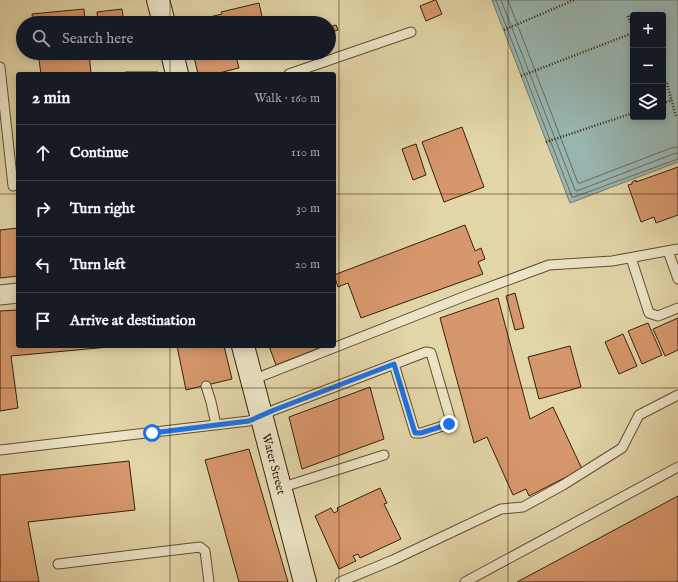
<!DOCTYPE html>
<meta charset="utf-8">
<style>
body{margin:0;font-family:"IM FELL English",serif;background:#242831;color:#f1f3f6}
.controls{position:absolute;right:12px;top:12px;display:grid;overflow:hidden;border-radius:4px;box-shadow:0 2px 10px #0003}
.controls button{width:36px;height:36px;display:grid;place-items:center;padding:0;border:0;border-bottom:1px solid #363941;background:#171b24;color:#f1f3f6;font:20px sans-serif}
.stop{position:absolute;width:12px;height:12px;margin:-9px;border:3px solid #1a73e8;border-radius:50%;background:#fff}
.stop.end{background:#1a73e8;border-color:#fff;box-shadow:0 1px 4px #0008}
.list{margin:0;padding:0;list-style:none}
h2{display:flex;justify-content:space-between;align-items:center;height:52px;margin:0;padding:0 16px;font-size:17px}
h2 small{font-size:13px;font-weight:400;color:#9ea1a6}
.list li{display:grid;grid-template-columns:26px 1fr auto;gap:12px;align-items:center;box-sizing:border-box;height:56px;padding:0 16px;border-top:1px solid #363941}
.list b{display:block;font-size:15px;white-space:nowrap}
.list em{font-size:13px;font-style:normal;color:#9ea1a6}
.icon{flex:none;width:22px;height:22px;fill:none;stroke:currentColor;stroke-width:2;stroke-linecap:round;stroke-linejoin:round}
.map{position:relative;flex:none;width:678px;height:582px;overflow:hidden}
.search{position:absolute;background:#171b24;box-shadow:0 2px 10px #0003;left:16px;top:16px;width:320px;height:44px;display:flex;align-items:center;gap:10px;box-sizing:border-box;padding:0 14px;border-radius:22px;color:#9ea1a6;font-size:15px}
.panel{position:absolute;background:#171b24;box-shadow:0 2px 10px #0003;left:16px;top:72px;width:320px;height:276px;border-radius:4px}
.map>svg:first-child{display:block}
.water{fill:#98b6b1;stroke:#717a6e;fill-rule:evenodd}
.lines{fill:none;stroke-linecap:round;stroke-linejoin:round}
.shore{stroke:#686c5d;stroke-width:1}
.building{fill:#d7976c;stroke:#372109}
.lane-casing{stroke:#624e31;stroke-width:11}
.street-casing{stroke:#624e31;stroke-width:21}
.secondary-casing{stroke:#372109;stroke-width:24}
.path{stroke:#372109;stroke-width:2.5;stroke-dasharray:1 2;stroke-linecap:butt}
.lane{stroke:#ece4c6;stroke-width:9}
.street{stroke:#ece4c6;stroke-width:19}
.secondary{stroke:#ece4c6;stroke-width:22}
.route{stroke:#1a73e8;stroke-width:5}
.grid{fill:none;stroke:#372109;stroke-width:1;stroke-opacity:0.55}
.labels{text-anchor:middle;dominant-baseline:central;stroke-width:3.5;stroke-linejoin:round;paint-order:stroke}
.street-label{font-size:12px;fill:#372109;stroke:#ece4c6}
</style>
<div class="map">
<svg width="678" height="582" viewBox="0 0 678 582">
<rect width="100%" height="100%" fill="#e2d5a8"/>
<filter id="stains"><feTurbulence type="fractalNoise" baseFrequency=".005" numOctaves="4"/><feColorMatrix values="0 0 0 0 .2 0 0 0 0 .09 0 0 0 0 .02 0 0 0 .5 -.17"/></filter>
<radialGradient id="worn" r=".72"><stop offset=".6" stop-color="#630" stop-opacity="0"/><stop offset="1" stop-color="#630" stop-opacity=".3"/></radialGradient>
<!-- water -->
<path class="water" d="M 492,0 L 678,0 L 678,162 L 570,203 ZM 633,15 L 663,15 L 663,117 L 633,117 Z"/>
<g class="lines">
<!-- shore -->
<path class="shore" d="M 496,0 L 572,197 L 574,197 L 678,159
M 501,0 L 575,190 L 577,191 L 673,154 L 678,153
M 508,0 L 578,183 L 580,183 L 671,148 L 678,147"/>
</g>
<!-- building -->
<path class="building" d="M 435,0 L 436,0 L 442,14 L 426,21 L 420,6 Z
M 259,3 L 263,21 L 255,23 L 185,23 L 222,14 L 221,12 Z
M 84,9 L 85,23 L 33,23 L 32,14 Z
M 122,9 L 124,23 L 98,23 L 97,12 Z
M 336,25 L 338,30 L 329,33 L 329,27 Z
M 38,53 L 89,53 L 91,74 L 41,74 Z
M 193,53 L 235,53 L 239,68 L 215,74 L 198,74 Z
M 125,72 L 158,72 L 158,74 L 125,74 Z
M 462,127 L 484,187 L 444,202 L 422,142 Z
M 416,144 L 426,175 L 413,180 L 402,149 Z
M 678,167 L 678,215 L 656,223 L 654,217 L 641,222 L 628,185 L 632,184 L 632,182 L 636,180 L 636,182 Z
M 465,225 L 475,251 L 481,248 L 485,259 L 478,262 L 483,274 L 361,318 L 348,283 L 338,287 L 334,275 Z
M 18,228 L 18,276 L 0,278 L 0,230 Z
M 515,293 L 524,328 L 515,330 L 506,296 Z
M 498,298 L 530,419 L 553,407 L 582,469 L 529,496 L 526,489 L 513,495 L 487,437 L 474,443 L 440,318 Z
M 18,310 L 18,346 L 120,346 L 11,356 L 18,408 L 0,411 L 0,311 Z
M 678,318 L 678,350 L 665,356 L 653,329 Z
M 648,323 L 662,355 L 642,364 L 628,331 Z
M 623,334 L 637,366 L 619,374 L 605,342 Z
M 177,346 L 224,346 L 232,379 L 186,390 Z
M 269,346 L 320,346 L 320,347 L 317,348 L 317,349 L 276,365 Z
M 570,346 L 581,387 L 539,399 L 528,357 Z
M 370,387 L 384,439 L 302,469 L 289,417 Z
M 249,449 L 288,582 L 239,582 L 205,460 Z
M 129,461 L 135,510 L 28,522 L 39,582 L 0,582 L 0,475 Z
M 380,488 L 387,503 L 384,504 L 401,539 L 360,558 L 358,554 L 353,556 L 356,561 L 339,569 L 315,516 L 331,508 L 334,513 L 338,511 L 337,508 Z
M 678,496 L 678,582 L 517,582 Z"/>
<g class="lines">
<!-- lane casing -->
<g class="lane-casing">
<path id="lane" d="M 0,67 L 13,186
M 289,74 L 411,32
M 668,251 L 678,279
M 631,258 L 649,313 L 658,316 L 678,308
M 252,380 L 468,295 L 549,265 L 612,261 L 678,249
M 206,386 L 211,402 L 216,425
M 0,450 L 249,421 L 274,410 L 426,352 L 431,353 L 450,418 L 449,424 L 421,433 L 415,433 L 394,364
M 280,488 L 384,455
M 58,564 L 200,547 L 205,551 L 209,582
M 340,582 L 393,560 L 501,509 L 523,507 L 563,485 L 622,448 L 639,415 L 678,395
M 465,582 L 678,467"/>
</g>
<!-- street casing -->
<g class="street-casing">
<path id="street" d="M 0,295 L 18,293"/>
</g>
<!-- secondary casing -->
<g class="secondary-casing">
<g id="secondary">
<path d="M 158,0 L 164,23"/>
<path d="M 172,53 L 177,74"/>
<path id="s1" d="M 243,346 L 305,582"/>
</g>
</g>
<!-- path -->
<path class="path" d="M 628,16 L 633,29
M 504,30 L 574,0
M 521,76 L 633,33
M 667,83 L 676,117
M 663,103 L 672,100
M 546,142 L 633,113"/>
<!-- lane -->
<use href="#lane" class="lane"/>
<!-- street -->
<use href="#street" class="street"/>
<!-- secondary -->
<use href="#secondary" class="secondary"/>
</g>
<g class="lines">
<!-- route -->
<path class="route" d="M 152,433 L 249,421 L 274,410 L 394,364 L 415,433 L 421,433 L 449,424"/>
</g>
<!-- grid -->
<path class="grid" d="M 170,0 L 170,23M 339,0 L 339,582M 508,0 L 508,582M 170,53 L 170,74M 0,194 L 18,194M 334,194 L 678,194M 170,346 L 170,582M 0,388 L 678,388"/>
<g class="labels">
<!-- street labels -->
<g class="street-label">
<text stroke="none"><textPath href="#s1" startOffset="122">Water Street</textPath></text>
</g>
</g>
<rect width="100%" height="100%" filter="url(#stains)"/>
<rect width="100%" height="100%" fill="url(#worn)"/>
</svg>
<div class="controls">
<button>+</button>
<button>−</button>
<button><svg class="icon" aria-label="layers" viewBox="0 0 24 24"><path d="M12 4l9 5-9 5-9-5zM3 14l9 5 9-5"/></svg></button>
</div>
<div class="stop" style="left:152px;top:433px"></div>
<div class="stop end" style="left:449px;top:424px"></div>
<div class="search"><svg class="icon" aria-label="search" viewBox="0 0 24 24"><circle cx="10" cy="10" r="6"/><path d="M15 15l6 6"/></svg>Search here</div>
<section class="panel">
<h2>2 min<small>Walk · 160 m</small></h2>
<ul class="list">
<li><svg class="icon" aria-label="ahead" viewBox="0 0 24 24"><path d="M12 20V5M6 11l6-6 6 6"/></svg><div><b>Continue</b></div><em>110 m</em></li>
<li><svg class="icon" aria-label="right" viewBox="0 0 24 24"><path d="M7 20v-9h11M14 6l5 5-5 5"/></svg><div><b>Turn right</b></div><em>30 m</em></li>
<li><svg class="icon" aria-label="left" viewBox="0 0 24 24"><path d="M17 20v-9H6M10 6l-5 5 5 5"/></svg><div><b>Turn left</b></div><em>20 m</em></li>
<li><svg class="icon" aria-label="arrive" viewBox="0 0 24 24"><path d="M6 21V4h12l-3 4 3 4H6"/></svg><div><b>Arrive at destination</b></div></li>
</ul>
</section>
</div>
